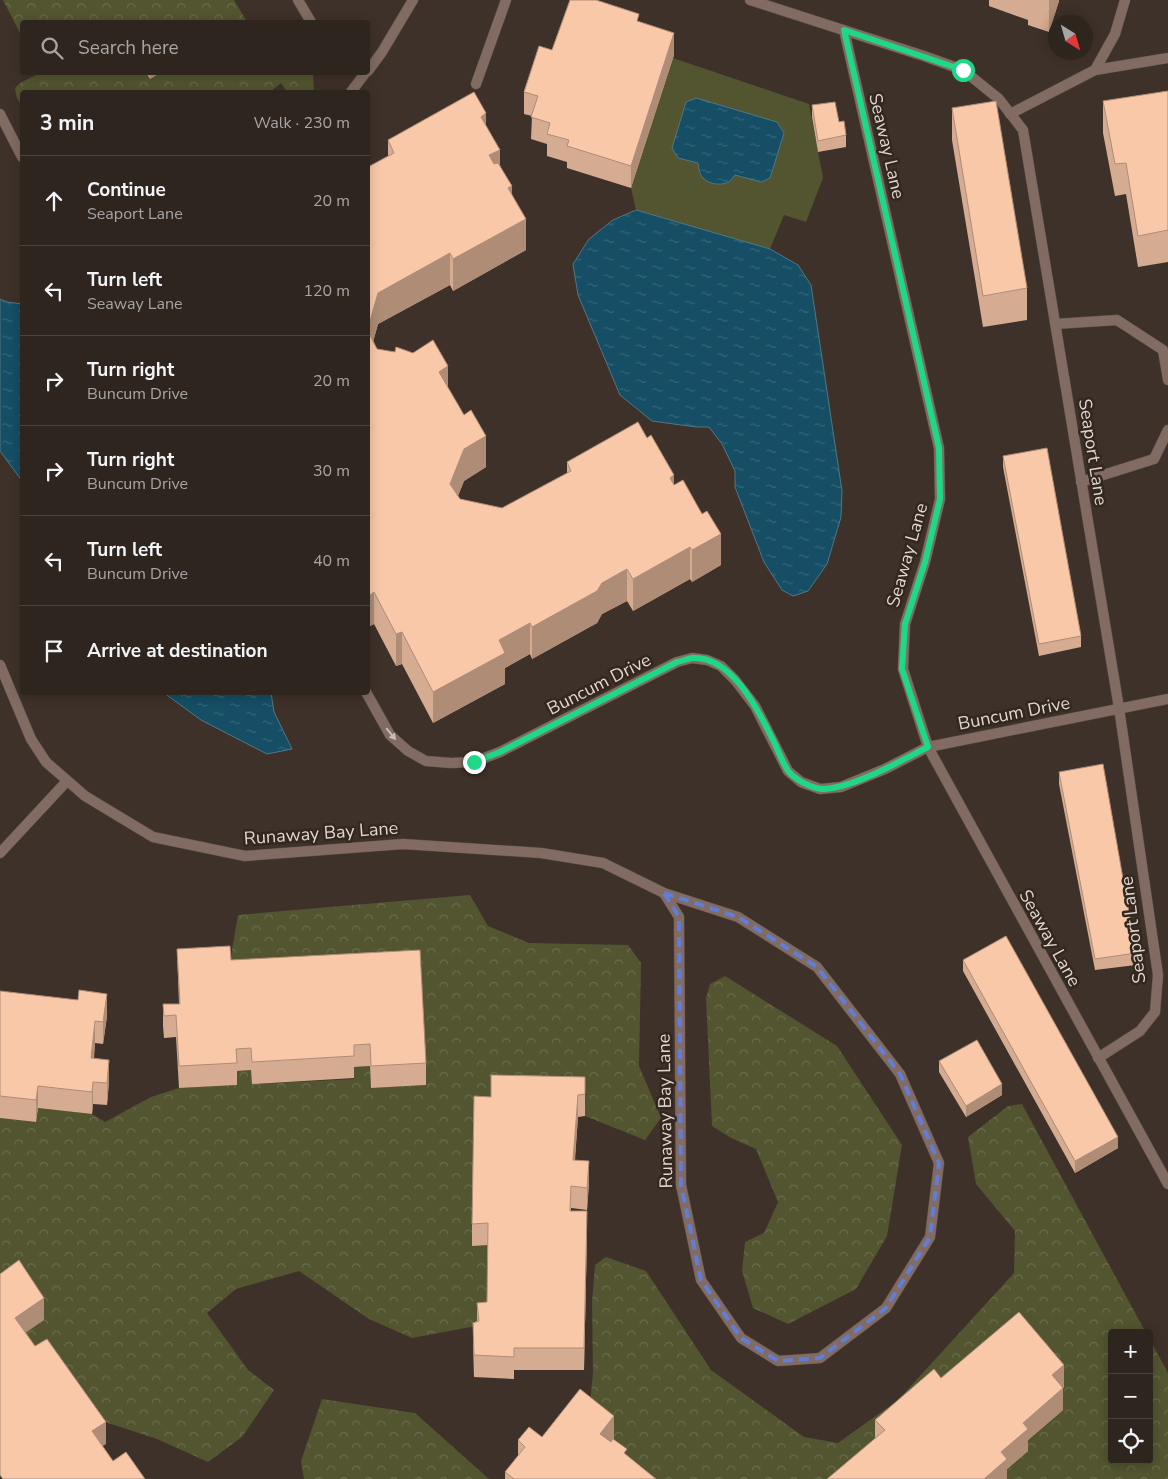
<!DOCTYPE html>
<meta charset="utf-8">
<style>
body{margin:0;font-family:"Nunito Sans",sans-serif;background:#362d28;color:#f1f3f6}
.controls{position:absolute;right:15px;bottom:15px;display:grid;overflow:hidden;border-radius:5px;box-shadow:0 2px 12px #0003}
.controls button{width:45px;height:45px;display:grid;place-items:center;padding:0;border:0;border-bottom:1px solid #49423d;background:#2e251f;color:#f1f3f6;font:25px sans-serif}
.compass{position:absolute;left:1048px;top:15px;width:45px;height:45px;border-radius:50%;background:#2e251f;box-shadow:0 2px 12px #0003;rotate:143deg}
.stop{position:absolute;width:15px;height:15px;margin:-11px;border:4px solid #1fd887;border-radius:50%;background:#fff}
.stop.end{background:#1fd887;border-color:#fff;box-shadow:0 1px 5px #0008}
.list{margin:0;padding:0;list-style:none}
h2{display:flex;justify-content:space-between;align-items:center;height:65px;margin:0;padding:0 20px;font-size:21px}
h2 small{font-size:16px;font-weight:400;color:#a7a5a4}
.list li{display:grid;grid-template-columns:32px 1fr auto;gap:15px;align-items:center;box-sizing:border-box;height:90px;padding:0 20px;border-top:1px solid #49423d}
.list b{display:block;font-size:19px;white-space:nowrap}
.list p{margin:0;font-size:16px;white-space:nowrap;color:#a7a5a4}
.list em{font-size:16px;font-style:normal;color:#a7a5a4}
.icon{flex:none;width:28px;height:28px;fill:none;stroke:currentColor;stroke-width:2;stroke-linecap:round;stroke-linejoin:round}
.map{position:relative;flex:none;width:1168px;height:1479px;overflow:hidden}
.search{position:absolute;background:#2e251f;box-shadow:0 2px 12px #0003;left:20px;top:20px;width:350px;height:55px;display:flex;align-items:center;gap:12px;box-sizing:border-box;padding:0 18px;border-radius:5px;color:#a7a5a4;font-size:19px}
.panel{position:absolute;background:#2e251f;box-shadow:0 2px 12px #0003;left:20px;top:90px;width:350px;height:605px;border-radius:5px}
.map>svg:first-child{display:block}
.grass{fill:#52552f}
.forest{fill:url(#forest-crowns)}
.water{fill:url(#water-ripples);stroke:#527785}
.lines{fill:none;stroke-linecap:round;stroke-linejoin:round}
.service-casing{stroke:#5b4f47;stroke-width:11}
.minor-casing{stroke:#5b4f47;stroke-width:11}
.service{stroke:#816b63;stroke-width:10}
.minor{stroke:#816b63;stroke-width:10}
.wall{fill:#d5ac91}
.shaded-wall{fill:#ae8c76}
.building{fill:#f8c8a9;stroke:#ae8c76}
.oneway{fill:#c8bcb6}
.route{stroke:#1fd887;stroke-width:6}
.marked{fill:none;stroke:#617ed6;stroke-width:4;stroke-dasharray:10 6;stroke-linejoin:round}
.labels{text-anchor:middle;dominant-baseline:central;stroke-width:5;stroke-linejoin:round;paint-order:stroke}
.street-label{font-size:18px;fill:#dfd7d1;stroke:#34271f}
</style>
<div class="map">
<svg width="1168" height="1479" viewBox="0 0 1168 1479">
<defs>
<pattern id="forest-crowns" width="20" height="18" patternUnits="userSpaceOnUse" patternTransform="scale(1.25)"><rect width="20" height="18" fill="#52552f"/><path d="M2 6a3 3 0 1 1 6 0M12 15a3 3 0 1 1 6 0" fill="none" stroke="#6a6d4c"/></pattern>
<pattern id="water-ripples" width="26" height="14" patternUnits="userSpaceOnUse" patternTransform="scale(1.25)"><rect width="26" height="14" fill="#154e65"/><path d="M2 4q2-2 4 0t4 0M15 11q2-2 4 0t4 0" fill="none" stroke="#37677a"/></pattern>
</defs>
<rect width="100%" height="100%" fill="#3e3129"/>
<!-- grass -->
<path class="grass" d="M 673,58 L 809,104 L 823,178 L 806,222 L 784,215 L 770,249 L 636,210 L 631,188 Z"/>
<!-- forest -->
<path class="forest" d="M 3,0 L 234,0 L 247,22 L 22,22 L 22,37 Z
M 313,72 L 314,92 L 287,92 L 281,83 L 270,92 L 53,92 L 52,90 L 47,92 L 22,92 L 22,103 C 16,100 16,94 15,88 L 20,83 L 40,73 Z
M 470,895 L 488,926 L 529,943 L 628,945 L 641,963 L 639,1066 L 661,1118 L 645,1140 L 585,1116 L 585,1099 L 491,1097 L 491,1119 L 472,1245 L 488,1245 L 487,1324 L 412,1338 L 369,1319 L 299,1271 L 236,1289 L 207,1313 L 248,1370 L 274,1390 L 242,1437 L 208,1462 L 157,1439 L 105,1422 L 35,1368 L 0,1296 L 0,1118 L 36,1122 L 38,1108 L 92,1114 L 105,1122 L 151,1097 L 179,1088 L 237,1085 L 236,1071 L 251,1070 L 253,1084 L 354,1079 L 354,1067 L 370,1066 L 371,1088 L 426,1085 L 230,968 L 232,950 L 238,915 Z
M 725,976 L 837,1046 L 902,1145 L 887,1236 L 856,1289 L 788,1324 L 753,1308 L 742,1271 L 745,1242 L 764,1233 L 778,1202 L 756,1149 L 731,1138 L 712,1126 L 706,998 L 710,984 Z
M 1022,1104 L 1146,1333 L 1112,1333 L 1112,1460 L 1149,1460 L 1149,1338 L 1168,1373 L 1168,1479 L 629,1479 L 590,1403 L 593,1373 L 592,1302 L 595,1265 L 606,1257 L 646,1271 L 711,1370 L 804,1437 L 838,1443 L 898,1400 L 1014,1273 L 1015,1231 L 976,1184 L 968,1137 L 1008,1106 Z
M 322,1399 L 415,1413 L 489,1479 L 304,1479 L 301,1461 Z"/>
<!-- water -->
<path class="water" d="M 696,98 L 777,122 L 784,133 L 770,178 L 761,182 L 735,175 C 733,177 732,179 730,181 C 723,186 710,185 703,178 C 699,174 699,168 698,163 L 678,158 L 672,148 L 686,102 Z
M 636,210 L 770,249 L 798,265 L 811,285 L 842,491 L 841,517 L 827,564 L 808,591 L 793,596 L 782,590 L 764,562 L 735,487 L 735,471 L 722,444 L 709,427 L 696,427 L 652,421 L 620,395 L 578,295 L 573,264 L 589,239 L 613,220 Z
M 0,299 L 7,302 L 22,304 L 22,481 L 0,451 Z
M 164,693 L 271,693 L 274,712 L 292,749 L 267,754 L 201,720 Z"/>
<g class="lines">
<!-- service casing -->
<g class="service-casing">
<path id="service" d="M 298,0 L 311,22
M 1095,70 L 1115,34 L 1125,0
M 476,84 L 506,0
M 0,114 L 22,157
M 1010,114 L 1095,70 L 1168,58
M 0,853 L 67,781"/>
</g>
<!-- minor casing -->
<g class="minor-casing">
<path id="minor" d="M 750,0 L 924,56 L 963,70 L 999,99 L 1023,130 L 1119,708 L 1158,975 L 1155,1012 L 1140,1031 L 1098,1058
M 844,30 L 939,448 L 940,499 L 925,562 L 905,624 L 903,669 L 928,747 L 1168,1184
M 368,71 L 382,52 L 413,0
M 351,92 L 366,72
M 1055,324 L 1117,320 L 1163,350 L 1168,380
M 1081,482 L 1154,459 L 1168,430
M 0,665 L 31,739 L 46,762 L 85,796 L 153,837 L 245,856 L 403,844 L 541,853 L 603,863 L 664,893 L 738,917 L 817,967 L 900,1074 L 939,1163 L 930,1237 L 886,1308 L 820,1358 L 778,1361 L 741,1338 L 701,1280 L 681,1185 L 679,917 L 664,893
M 366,692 L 390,735 L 408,751 L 426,761 L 451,763 L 474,762 L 500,752 L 677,662 L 692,658 L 707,660 L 721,666 L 735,680 L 755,706 L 788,771 L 801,782 L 820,789 L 841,787 L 885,769 L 928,747 L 1168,699"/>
</g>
<!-- service -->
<use href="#service" class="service"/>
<!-- minor -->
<use href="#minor" class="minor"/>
</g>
<!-- wall -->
<path class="wall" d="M 989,0 L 1059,0 L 1059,1 L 1049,32 L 1028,25 L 1028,20 L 989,6 Z
M 639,22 L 674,55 L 631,188 L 567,168 L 567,162 L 547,156 L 547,144 L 531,139 L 532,116 L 524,114 L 524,92 L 552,50 Z
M 146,72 L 161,72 L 150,79 Z
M 1168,91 L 1168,262 L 1138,267 L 1126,194 L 1115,196 L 1103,133 L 1103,101 Z
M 812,105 L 839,122 L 846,135 L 846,147 L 818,152 L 812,117 Z
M 952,108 L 1027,288 L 1027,320 L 983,327 L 952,140 Z
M 486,126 L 500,165 L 512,194 L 526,250 L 453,291 L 450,285 L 378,324 L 373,342 L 377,349 L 448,388 L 486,467 L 464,481 L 458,496 L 460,499 L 502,508 L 567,473 L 567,462 L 674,485 L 721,565 L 692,582 L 690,579 L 633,611 L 627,601 L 602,614 L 597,623 L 532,659 L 530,654 L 505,668 L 505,684 L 433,723 L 402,664 L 396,666 L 374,624 L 370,626 L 368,622 L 368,167 L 388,156 L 388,140 Z
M 1003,456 L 1081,636 L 1081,647 L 1039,656 L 1003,467 Z
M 1059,772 L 1136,953 L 1136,965 L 1095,970 L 1059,784 Z
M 177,949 L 426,1063 L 426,1085 L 371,1088 L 370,1066 L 354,1067 L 354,1078 L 252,1084 L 251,1070 L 237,1071 L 237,1085 L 179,1088 L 176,1037 L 164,1038 L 163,1026 L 163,1004 L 179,1004 Z
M 963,960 L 1118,1148 L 1075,1173 L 963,971 Z
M 0,991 L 107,1016 L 103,1044 L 95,1043 L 94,1058 L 109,1082 L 107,1105 L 93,1104 L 92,1114 L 38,1108 L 36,1122 L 0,1118 Z
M 939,1061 L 1002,1095 L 966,1117 L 939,1072 Z
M 491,1075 L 585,1077 L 585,1116 L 578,1117 L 575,1160 L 589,1183 L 587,1210 L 571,1208 L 571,1211 L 587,1233 L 584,1370 L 514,1370 L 514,1379 L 474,1377 L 473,1345 L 473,1323 L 477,1321 L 477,1303 L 487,1302 L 488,1245 L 472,1246 L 472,1224 L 491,1097 Z
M 941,1378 L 1064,1387 L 1063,1388 L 1063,1410 L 1028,1440 L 1028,1451 L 1007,1469 L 1007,1479 L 875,1438 L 875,1420 Z
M 542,1437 L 614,1438 L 613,1439 L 627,1456 L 656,1479 L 505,1479 L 505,1472 L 518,1456 L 518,1440 Z"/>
<!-- shaded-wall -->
<path class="shaded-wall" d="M 1049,0 L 1059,0 L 1059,1 L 1049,32 Z
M 674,33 L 674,55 L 631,188 L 631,166 Z
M 150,72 L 161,72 L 150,79 Z
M 486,113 L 486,144 L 481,117 Z
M 500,150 L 500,182 L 489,155 Z
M 512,186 L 512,218 L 508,188 Z
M 526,219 L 526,250 L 453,291 L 453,259 Z
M 450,253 L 450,285 L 378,324 L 368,360 L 368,328 L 378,293 Z
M 448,366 L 448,398 L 439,372 Z
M 486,436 L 486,467 L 464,481 L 450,515 L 450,484 L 464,449 Z
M 674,475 L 674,507 L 670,478 Z
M 721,534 L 721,565 L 692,582 L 692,550 Z
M 690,547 L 690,579 L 633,611 L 633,579 Z
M 627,569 L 627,601 L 602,614 L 597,623 L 532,659 L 532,627 L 602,583 Z
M 374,592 L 374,624 L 370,626 L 370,595 Z
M 530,623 L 530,654 L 505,668 L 505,684 L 433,723 L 433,692 L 499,640 Z
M 402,632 L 402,664 L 396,666 L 396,634 Z
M 107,994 L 107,1016 L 103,1044 L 103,1022 Z
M 95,1021 L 95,1043 L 91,1080 L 91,1058 Z
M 109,1060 L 109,1082 L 107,1105 L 107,1083 Z
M 93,1082 L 93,1104 L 92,1114 L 92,1092 Z
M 1002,1084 L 1002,1095 L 966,1117 L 966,1106 Z
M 38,1086 L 38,1108 L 36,1122 L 36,1100 Z
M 578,1095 L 578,1117 L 573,1182 L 573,1160 Z
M 1118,1137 L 1118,1148 L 1075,1173 L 1075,1161 Z
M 589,1161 L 589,1183 L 587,1210 L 587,1188 Z
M 587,1211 L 587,1233 L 584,1370 L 584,1348 Z
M 44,1298 L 44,1320 L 15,1340 L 15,1318 Z
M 1064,1365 L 1064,1387 L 1052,1397 L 1052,1375 Z
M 1063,1388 L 1063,1410 L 1028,1440 L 1028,1451 L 1007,1469 L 1007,1479 L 984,1479 L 1001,1452 L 1023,1423 Z
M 614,1416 L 614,1438 L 600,1456 L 600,1434 Z
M 106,1422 L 106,1444 L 92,1453 L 92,1431 Z"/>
<!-- building -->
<path class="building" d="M 570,0 L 596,0 L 639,14 L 637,21 L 674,33 L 631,166 L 567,146 L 569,140 L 547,134 L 550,123 L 531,117 L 538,96 L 524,92 L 539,46 L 552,50 Z
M 1168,91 L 1168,230 L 1138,236 L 1126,163 L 1115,164 L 1103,101 Z
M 474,92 L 486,113 L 481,117 L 500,150 L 489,155 L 494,164 L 498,163 L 512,186 L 508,188 L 526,219 L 453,259 L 450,253 L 378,293 L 368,328 L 368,167 L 394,153 L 388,140 Z
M 996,101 L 1027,288 L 983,296 L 952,108 Z
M 835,102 L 839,122 L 844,121 L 846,135 L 818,141 L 812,105 Z
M 368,331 L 377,349 L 395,352 L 396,347 L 413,353 L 433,340 L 448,366 L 439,372 L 464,415 L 471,410 L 486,436 L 464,449 L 450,484 L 460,499 L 502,508 L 571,471 L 567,462 L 638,422 L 647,438 L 651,435 L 674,475 L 670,478 L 674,485 L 683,480 L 702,514 L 707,511 L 721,534 L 692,550 L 690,547 L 633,579 L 627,569 L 602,583 L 597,591 L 532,627 L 530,623 L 499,640 L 505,653 L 433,692 L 402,632 L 396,634 L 374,592 L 370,595 L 368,590 Z
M 1047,448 L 1081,636 L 1039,644 L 1003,456 Z
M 1103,764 L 1136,953 L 1095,959 L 1059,772 Z
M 1006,936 L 1118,1137 L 1075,1161 L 963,960 Z
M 230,946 L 231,960 L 420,950 L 426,1063 L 371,1066 L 370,1044 L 354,1045 L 354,1056 L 252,1062 L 251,1048 L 236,1049 L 237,1063 L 179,1066 L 176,1015 L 164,1016 L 163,1004 L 180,1004 L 177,949 Z
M 79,990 L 107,994 L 103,1022 L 95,1021 L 91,1058 L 109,1060 L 107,1083 L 93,1082 L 92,1092 L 38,1086 L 36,1100 L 0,1096 L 0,991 L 78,1000 Z
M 977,1040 L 1002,1084 L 966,1106 L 939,1061 Z
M 491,1075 L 585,1077 L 585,1094 L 578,1095 L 573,1160 L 589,1161 L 587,1188 L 571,1186 L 570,1211 L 587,1211 L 584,1348 L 514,1348 L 514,1357 L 474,1355 L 473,1323 L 479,1321 L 477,1303 L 487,1302 L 488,1223 L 472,1224 L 474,1096 L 491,1097 Z
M 19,1260 L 44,1298 L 15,1318 L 35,1346 L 47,1339 L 106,1422 L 92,1431 L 113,1461 L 126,1452 L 145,1479 L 3,1479 L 0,1475 L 0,1274 Z
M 1019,1312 L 1064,1365 L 1052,1375 L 1063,1388 L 1023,1423 L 1028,1429 L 1001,1452 L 1007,1459 L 984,1479 L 827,1479 L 885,1430 L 875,1420 L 934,1369 L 941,1378 Z
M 580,1389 L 614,1416 L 600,1434 L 611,1442 L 613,1439 L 627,1449 L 624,1453 L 656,1479 L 514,1479 L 505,1472 L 525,1447 L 518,1440 L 529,1427 L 542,1437 Z"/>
<!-- one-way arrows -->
<defs><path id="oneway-solid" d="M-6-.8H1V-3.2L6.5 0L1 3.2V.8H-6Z" transform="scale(1.25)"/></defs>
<use class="oneway" href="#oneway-solid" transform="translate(391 734) rotate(51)"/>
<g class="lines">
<!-- route -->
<path class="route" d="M 474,762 L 500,752 L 677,662 C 682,661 687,659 692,658 C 733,655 760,714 775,744 C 779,753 783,764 789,772 C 796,780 811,788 822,789 C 852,789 900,761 928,747 L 902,669 L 905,624 L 925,562 L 940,499 L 939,448 L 844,30 L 963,70"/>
</g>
<!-- marked area -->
<path class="marked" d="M 664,893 L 738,917 L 817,967 L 900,1074 L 939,1163 L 930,1237 L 886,1308 L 820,1358 L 778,1361 L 741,1338 L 701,1280 L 681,1185 L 679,917 Z"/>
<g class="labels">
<!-- street labels -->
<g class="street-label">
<text transform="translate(887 146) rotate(77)">Seaway Lane</text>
<text transform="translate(1093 452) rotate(81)">Seaport Lane</text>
<text transform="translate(907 555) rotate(-74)">Seaway Lane</text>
<text transform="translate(599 684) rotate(-27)">Buncum Drive</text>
<text transform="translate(1014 713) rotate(-11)">Buncum Drive</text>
<text transform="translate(321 833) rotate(-4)">Runaway Bay Lane</text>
<text transform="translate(1133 930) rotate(-97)">Seaport Lane</text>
<text transform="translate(1050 938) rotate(61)">Seaway Lane</text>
<text transform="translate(665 1111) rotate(-91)">Runaway Bay Lane</text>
</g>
</g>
</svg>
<div class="controls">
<button>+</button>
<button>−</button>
<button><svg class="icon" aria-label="locate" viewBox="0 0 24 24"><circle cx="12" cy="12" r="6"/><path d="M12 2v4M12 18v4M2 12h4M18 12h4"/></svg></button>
</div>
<svg class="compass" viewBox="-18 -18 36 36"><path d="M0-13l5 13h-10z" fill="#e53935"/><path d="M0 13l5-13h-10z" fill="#a7a5a4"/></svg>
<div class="stop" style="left:963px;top:70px"></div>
<div class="stop end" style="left:474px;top:762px"></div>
<div class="search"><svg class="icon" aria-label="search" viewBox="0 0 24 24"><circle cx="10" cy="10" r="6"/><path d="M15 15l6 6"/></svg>Search here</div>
<section class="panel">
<h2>3 min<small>Walk · 230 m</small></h2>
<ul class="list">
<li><svg class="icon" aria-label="ahead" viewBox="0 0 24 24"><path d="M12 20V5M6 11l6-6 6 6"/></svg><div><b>Continue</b><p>Seaport Lane</p></div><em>20 m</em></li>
<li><svg class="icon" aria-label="left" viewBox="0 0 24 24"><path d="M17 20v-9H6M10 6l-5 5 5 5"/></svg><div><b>Turn left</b><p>Seaway Lane</p></div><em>120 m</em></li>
<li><svg class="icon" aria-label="right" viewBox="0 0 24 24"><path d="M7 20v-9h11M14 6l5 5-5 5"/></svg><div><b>Turn right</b><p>Buncum Drive</p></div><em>20 m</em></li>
<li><svg class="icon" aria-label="right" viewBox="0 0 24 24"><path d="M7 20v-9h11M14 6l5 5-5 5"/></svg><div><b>Turn right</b><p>Buncum Drive</p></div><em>30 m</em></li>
<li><svg class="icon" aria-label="left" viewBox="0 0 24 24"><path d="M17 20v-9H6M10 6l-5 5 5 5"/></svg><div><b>Turn left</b><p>Buncum Drive</p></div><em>40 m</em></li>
<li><svg class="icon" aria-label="arrive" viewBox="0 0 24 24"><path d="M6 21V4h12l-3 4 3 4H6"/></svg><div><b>Arrive at destination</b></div></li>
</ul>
</section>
</div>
